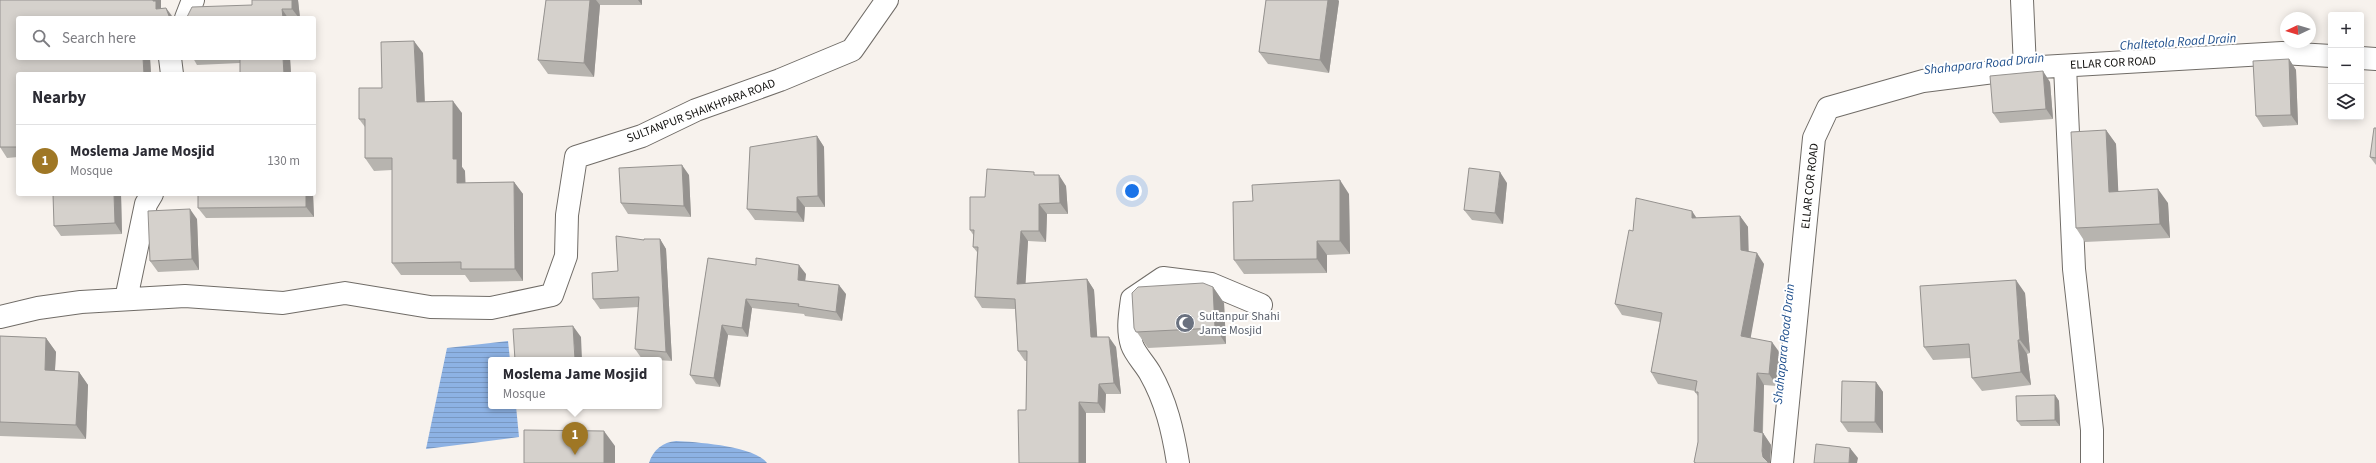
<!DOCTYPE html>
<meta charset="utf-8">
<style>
body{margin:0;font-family:"Source Sans 3",sans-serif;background:#f2f2f3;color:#2b2b33}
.controls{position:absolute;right:12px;top:12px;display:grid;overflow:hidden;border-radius:4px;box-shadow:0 2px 10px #0003}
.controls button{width:36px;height:36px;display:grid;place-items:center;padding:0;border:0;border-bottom:1px solid #e1e1e2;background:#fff;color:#2b2b33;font:20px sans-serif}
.compass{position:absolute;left:2280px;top:12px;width:36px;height:36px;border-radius:50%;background:#fff;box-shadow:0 2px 10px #0003;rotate:266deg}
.you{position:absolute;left:1132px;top:191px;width:14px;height:14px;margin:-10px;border:3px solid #fff;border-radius:50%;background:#1a73e8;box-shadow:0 0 0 6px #1a73e833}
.badge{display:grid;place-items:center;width:26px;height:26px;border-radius:50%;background:#9f7725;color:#fff;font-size:13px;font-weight:700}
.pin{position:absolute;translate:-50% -33px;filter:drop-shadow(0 1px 2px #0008)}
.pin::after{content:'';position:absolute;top:21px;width:14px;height:12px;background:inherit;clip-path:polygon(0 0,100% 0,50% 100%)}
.popup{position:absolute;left:488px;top:357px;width:174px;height:52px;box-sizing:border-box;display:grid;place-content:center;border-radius:4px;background:#fff;filter:drop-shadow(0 1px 3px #0005);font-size:13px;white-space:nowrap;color:#7c7c81}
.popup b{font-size:15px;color:#2b2b33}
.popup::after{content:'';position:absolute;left:50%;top:100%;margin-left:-8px;border:8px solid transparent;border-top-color:#fff}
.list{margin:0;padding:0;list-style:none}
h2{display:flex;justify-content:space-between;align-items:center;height:52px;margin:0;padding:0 16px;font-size:17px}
h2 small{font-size:13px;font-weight:400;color:#7c7c81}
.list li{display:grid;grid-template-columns:26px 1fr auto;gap:12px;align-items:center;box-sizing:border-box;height:72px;padding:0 16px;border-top:1px solid #e1e1e2}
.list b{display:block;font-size:15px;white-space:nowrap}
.list p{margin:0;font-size:13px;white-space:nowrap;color:#7c7c81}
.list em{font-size:13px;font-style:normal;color:#7c7c81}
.icon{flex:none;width:22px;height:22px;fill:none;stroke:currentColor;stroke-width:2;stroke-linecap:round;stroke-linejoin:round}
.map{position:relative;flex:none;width:2376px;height:463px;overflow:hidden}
.search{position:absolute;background:#fff;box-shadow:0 2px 10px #0003;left:16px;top:16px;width:300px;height:44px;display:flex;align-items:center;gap:10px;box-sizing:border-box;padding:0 14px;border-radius:4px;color:#7c7c81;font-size:15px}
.panel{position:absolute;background:#fff;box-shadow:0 2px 10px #0003;left:16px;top:72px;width:300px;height:124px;border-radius:4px}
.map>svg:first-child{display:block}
.water{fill:url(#water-rules)}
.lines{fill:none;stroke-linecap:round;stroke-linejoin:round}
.secondary-casing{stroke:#706c67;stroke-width:24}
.secondary{stroke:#fff;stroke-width:22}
.wall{fill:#b7b4af}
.shaded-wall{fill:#95928f}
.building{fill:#d5d1cc;stroke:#95928f}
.labels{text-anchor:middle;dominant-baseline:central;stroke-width:4;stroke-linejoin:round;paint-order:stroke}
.street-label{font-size:12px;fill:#100f0d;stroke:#fff}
.worship-label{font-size:12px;fill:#5b616d;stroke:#fff;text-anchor:start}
.water-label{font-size:13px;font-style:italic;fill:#20508d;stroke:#fff}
</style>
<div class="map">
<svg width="2376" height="463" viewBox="0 0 2376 463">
<defs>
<pattern id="water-rules" width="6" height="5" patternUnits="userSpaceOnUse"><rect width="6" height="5" fill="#8db2e4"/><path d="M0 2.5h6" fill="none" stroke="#7998c2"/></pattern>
</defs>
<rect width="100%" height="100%" fill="#f7f2ed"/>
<!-- water -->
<path class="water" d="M 508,341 L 510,360 L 491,360 L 491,406 L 516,406 L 519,437 L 426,449 L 447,348 Z
M 676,441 C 696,442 755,446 767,463 L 649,463 C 653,450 663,442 676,441 Z"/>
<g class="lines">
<!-- secondary casing -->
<g class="secondary-casing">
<path id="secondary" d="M 2022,0 L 2025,68
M 186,18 L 193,0
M 170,58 L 172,74
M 2361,58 L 2376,59
M 2065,66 L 2074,269 L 2092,430 L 2092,463
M 126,299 L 146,204 L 152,194
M 0,317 L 38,308 L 81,302 L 185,296 L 283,303 L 345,293 L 430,307 L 491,308 L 552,295 L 566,256 L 567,215 L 576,157 L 642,136 L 696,110 L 780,80 L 852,50 L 887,0
M 1178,463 C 1173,431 1166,401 1150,373 C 1145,364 1135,354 1132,345 C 1127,330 1130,314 1132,299 L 1163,278 L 1211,284 L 1261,305
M 1782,463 L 1814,138 L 1828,108 L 1923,81 L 2025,68 L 2282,53 L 2331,56"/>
</g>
<!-- secondary -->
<use href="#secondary" class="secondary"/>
</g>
<!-- wall -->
<path class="wall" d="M 0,0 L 161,0 L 161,8 L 166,8 L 173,17 L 175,18 L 18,18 L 18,58 L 150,58 L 151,74 L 18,74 L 18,157 L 7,158 L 0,147 Z
M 252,0 L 298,0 L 300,18 L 185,18 L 252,5 Z
M 546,0 L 642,0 L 642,5 L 600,5 L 594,77 L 548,74 L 538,60 Z
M 1266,0 L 1338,0 L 1339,1 L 1329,73 L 1268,64 L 1259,52 Z
M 423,53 L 425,102 L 462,113 L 462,167 L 465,171 L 465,183 L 514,182 L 523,194 L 523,281 L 470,282 L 465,275 L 401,275 L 392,263 L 392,170 L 374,171 L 365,158 L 365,127 L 359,119 L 382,88 Z
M 193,58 L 290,58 L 291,74 L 240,74 L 240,63 L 197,65 Z
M 2289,59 L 2296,70 L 2298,125 L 2263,127 L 2256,116 Z
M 2050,82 L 2053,119 L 2000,123 L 1993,113 Z
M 2376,128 L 2376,165 L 2370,157 Z
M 2106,130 L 2116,144 L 2118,191 L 2168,203 L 2170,238 L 2085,242 L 2076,228 Z
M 817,136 L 824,147 L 825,207 L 805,207 L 804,222 L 755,220 L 747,209 Z
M 689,175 L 691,217 L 628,214 L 621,203 Z
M 1037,175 L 1066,186 L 1068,214 L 1047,214 L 1046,242 L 1028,241 L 1025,283 L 1087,279 L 1094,290 L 1097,337 L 1116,347 L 1121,394 L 1106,394 L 1105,413 L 1086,413 L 1026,410 L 1027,361 L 1025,361 L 1018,351 L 1015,309 L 982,308 L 975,297 L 977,252 L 973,247 L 974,236 L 970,230 L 985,197 Z
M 1507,183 L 1503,224 L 1472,220 L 1464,210 Z
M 121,194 L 122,234 L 61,236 L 54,226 Z
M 198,194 L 313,194 L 314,217 L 206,218 L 198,208 Z
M 1349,194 L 1350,254 L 1327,255 L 1327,273 L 1244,274 L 1234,260 L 1253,201 Z
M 1740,216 L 1748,227 L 1748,251 L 1764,264 L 1750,338 L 1780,353 L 1777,386 L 1764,385 L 1763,433 L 1771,445 L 1770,463 L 1694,463 L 1694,462 L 1698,442 L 1698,396 L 1695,392 L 1695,391 L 1658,384 L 1651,372 L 1660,322 L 1622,315 L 1615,304 L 1633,231 L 1696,218 Z
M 197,219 L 199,270 L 158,272 L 150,261 Z
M 660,239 L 666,249 L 672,361 L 642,359 L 635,349 L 639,307 L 600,309 L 593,299 L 618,271 L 644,240 Z
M 708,258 L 806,274 L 805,281 L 846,294 L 842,321 L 805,316 L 804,314 L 752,308 L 748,337 L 728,335 L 720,387 L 696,384 L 690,375 Z
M 1213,287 L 1224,303 L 1226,344 L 1148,348 L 1134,328 Z
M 2025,293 L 2030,353 L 2027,354 L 2031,385 L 1982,391 L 1972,378 L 1970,358 L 1933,360 L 1924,347 Z
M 0,336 L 46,338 L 56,352 L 55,371 L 79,372 L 88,385 L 86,439 L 0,436 Z
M 1876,382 L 1883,392 L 1883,433 L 1848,432 L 1841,422 Z
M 2055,395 L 2059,401 L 2060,426 L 2021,426 L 2017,421 Z"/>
<!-- shaded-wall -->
<path class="shaded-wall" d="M 153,0 L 161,0 L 161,8 L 163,11 L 156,9 Z
M 292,0 L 298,0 L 300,18 L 299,18 L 292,9 Z
M 590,0 L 596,0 L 600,5 L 594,77 L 584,63 Z
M 638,0 L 642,0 L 642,5 Z
M 1328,0 L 1338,0 L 1339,1 L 1329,73 L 1320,60 Z
M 166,8 L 173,18 L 169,16 Z
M 282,9 L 288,18 L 283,18 Z
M 414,41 L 423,53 L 425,114 L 417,102 Z
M 143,58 L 150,58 L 151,74 L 144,74 Z
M 283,58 L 290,58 L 291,74 L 284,74 Z
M 2289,59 L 2296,70 L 2298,125 L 2291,115 Z
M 2043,71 L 2050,82 L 2053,119 L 2046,109 Z
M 453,101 L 462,113 L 462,167 L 465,171 L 466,195 L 457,183 L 453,159 Z
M 2106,130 L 2116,144 L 2119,205 L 2109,192 Z
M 817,136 L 824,147 L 825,207 L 818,196 Z
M 682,165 L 689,175 L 691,217 L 684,206 Z
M 1500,172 L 1507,183 L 1503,224 L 1495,213 Z
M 1059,175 L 1066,186 L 1068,214 L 1060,203 Z
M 1340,180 L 1349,194 L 1350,254 L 1340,241 Z
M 514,182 L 523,194 L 523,281 L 515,269 Z
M 2158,189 L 2168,203 L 2170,238 L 2160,224 Z
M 114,194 L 121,194 L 122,234 L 115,223 Z
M 306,194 L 313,194 L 314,217 L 306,207 Z
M 797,197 L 805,207 L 804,222 L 797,212 Z
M 1039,204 L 1047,214 L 1046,242 L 1039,231 Z
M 190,209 L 197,219 L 199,270 L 192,259 Z
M 1692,211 L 1700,223 L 1692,218 Z
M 1740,216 L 1748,227 L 1749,261 L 1741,250 Z
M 1021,231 L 1028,241 L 1025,294 L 1017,284 Z
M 660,239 L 666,249 L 672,361 L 666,352 Z
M 1317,241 L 1327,255 L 1327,273 L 1317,259 Z
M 1757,253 L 1764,264 L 1749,347 L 1741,336 Z
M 799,265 L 806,274 L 804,289 L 798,280 Z
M 1087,279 L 1094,290 L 1098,348 L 1091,337 Z
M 2016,280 L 2025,293 L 2030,353 L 2020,340 Z
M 839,285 L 846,294 L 842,321 L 836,312 Z
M 1213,287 L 1224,303 L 1226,344 L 1215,328 Z
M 746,299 L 752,308 L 748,337 L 742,328 Z
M 722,325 L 728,335 L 720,387 L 714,378 Z
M 573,326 L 581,337 L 582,360 L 575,360 Z
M 1109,337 L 1116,347 L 1121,394 L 1114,383 Z
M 46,338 L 56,352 L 54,384 L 45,370 Z
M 2018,340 L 2027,354 L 2031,385 L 2021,372 Z
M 1772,342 L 1780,353 L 1777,386 L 1769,374 Z
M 79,372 L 88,385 L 86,439 L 76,425 Z
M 1757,373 L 1764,385 L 1762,443 L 1754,431 Z
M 1876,382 L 1883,392 L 1883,433 L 1875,422 Z
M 1099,384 L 1106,394 L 1105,413 L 1098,403 Z
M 2055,395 L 2059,401 L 2060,426 L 2055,420 Z
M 1079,402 L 1086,413 L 1086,463 L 1079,463 Z
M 604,431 L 615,446 L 615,463 L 604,463 Z
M 1763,433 L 1771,445 L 1770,463 L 1767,463 L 1763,457 L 1762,451 Z
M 1850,448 L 1858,458 L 1857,463 L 1849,463 Z"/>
<!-- building -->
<path class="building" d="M 0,0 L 153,0 L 153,1 L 156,1 L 156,9 L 166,8 L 169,16 L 175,18 L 18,18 L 18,58 L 143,58 L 144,74 L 18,74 L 18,147 L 0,147 Z
M 252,0 L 292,0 L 292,9 L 282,9 L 283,18 L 185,18 L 187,17 L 192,7 L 252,5 Z
M 546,0 L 590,0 L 584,63 L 538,60 Z
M 1266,0 L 1328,0 L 1320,60 L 1259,52 Z
M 414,41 L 417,102 L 453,101 L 453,159 L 457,159 L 457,183 L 514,182 L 515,269 L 461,269 L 461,262 L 392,263 L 392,158 L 365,158 L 365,119 L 359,119 L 359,88 L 382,88 L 381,42 Z
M 240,58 L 283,58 L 284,74 L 240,74 Z
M 2289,59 L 2291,115 L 2256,116 L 2253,61 Z
M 2043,71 L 2046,109 L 1993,113 L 1990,76 Z
M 2374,128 L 2376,128 L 2376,158 L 2370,157 Z
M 2106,130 L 2109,192 L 2158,189 L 2160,224 L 2076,228 L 2071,132 Z
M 817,136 L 818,196 L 797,197 L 797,212 L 747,209 L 750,147 Z
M 682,165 L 684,206 L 621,203 L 619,168 Z
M 1469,168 L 1500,172 L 1495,213 L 1464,210 Z
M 987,169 L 1034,172 L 1034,175 L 1059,175 L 1060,203 L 1039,204 L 1039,231 L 1021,231 L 1017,284 L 1087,279 L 1091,337 L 1109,337 L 1114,383 L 1099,384 L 1098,403 L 1079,402 L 1079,463 L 1019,463 L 1018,410 L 1026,410 L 1027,351 L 1018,351 L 1015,299 L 975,297 L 978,247 L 973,247 L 974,230 L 970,230 L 970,197 L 985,197 Z
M 1340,180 L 1340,241 L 1317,241 L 1317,259 L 1234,260 L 1233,202 L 1253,201 L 1252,185 Z
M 53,194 L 114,194 L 115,223 L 54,226 Z
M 198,194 L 306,194 L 306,207 L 198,208 Z
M 1636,198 L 1692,211 L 1692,218 L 1740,216 L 1741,250 L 1757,253 L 1741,336 L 1772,342 L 1769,374 L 1757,373 L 1754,431 L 1763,433 L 1762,451 L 1763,457 L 1768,462 L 1768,463 L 1696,463 L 1694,462 L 1698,442 L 1698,392 L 1695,392 L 1697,381 L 1651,372 L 1662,313 L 1615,304 L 1629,230 L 1633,231 Z
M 190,209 L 192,259 L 150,261 L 148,211 Z
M 616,236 L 644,240 L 644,239 L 660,239 L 666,352 L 635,349 L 639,297 L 593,299 L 592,273 L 618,271 Z
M 708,258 L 756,265 L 756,258 L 799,265 L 798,280 L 839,285 L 836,312 L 798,306 L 799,304 L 746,299 L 742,328 L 722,325 L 714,378 L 690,375 Z
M 2016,280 L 2020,340 L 2018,340 L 2021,372 L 1972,378 L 1969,344 L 1924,347 L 1920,286 Z
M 1203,283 L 1213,287 L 1215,328 L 1136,332 L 1134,328 L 1132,293 L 1138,287 Z
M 573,326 L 575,360 L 515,360 L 513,329 Z
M 0,336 L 46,338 L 45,370 L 79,372 L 76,425 L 0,422 Z
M 1842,381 L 1876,382 L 1875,422 L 1841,422 Z
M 2055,395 L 2055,420 L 2017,421 L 2016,396 Z
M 524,430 L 604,431 L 604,463 L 524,463 Z
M 1816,444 L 1850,448 L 1849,463 L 1814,463 Z"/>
<!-- icons -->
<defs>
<g id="mosque-disc" transform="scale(1)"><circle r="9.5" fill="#6b7280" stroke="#fff"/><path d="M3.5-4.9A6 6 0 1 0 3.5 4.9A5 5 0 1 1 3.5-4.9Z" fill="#fff"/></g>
</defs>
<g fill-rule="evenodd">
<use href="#mosque-disc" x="1185" y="323"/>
</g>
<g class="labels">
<!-- street labels -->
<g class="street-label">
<text transform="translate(2113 63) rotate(-3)">ELLAR COR ROAD</text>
<text transform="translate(701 111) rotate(-21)">SULTANPUR SHAIKHPARA ROAD</text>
<text transform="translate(1810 186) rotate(-84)">ELLAR COR ROAD</text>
</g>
<!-- worship labels -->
<g class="worship-label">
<text x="1199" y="316">Sultanpur Shahi<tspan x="1199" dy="14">Jame Mosjid</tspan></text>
</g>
<!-- water labels -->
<g class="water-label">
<text transform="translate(2178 42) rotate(-4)">Chaltetola Road Drain</text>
<text transform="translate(1984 64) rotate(-6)">Shahapara Road Drain</text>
<text transform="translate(1784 344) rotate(-84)">Shahapara Road Drain</text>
</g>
</g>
</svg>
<div class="controls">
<button>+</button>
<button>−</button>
<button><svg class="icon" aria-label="layers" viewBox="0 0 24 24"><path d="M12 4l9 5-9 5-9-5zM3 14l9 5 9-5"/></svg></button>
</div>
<svg class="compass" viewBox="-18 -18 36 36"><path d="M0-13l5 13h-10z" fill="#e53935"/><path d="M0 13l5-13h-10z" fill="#7c7c81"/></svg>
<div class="you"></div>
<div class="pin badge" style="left:575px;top:455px">1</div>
<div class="popup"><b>Moslema Jame Mosjid</b>Mosque</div>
<div class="search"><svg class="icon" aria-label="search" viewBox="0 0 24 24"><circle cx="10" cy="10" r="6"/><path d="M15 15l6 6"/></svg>Search here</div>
<section class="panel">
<h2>Nearby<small></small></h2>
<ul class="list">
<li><span class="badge">1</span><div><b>Moslema Jame Mosjid</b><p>Mosque</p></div><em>130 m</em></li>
</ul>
</section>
</div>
